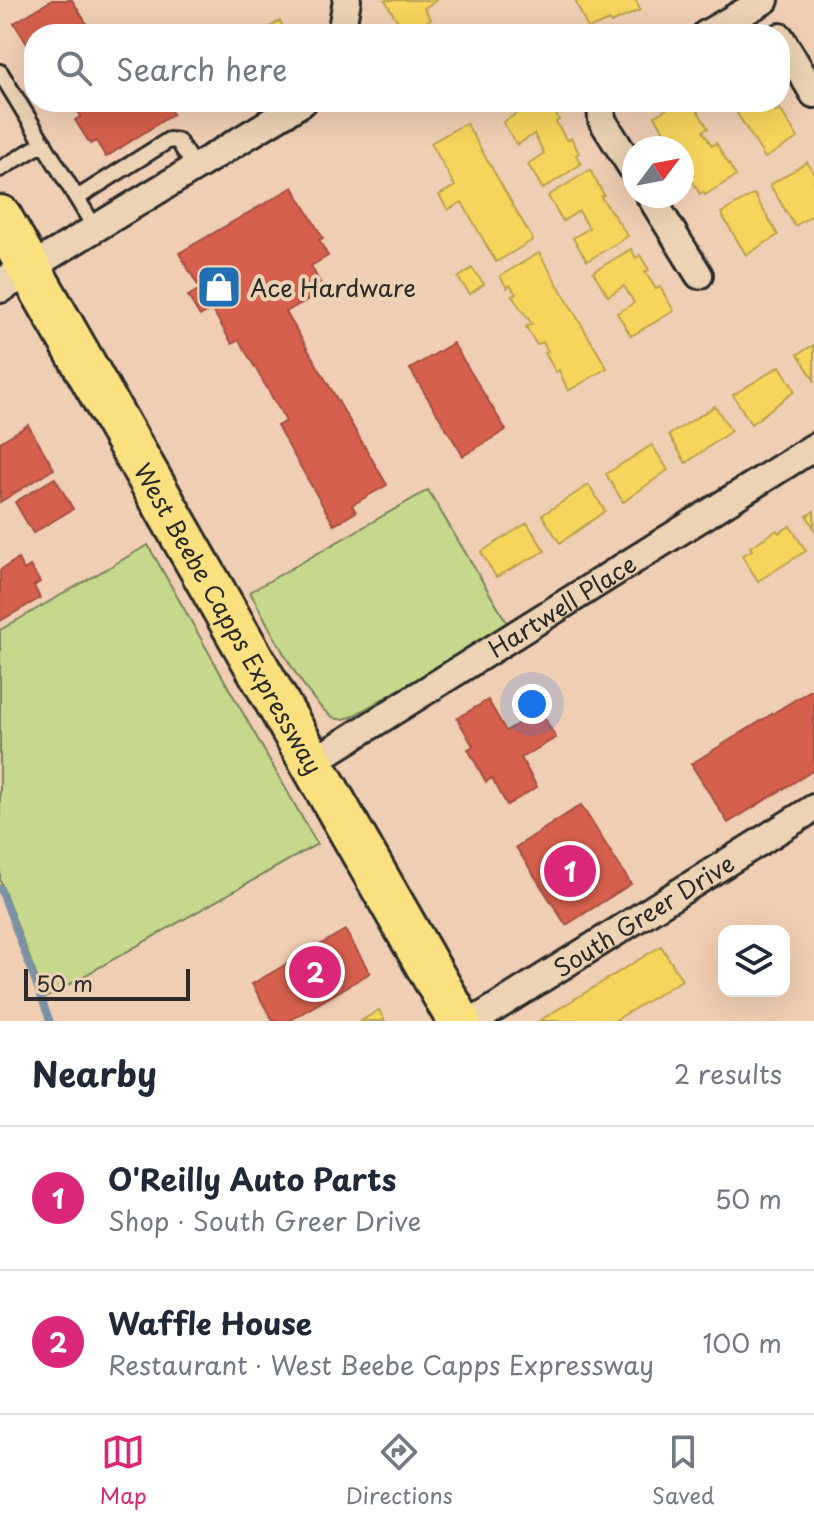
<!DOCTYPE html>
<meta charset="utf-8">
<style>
body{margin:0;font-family:"Playpen Sans",sans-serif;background:#f2f2f3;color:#1f2937}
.controls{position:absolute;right:24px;bottom:24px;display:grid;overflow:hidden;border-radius:16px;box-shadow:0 8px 32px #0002}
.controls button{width:72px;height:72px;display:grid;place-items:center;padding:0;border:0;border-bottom:2px solid #e0e1e3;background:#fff;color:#1f2937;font:40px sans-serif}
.compass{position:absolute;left:622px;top:136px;width:72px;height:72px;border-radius:50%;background:#fff;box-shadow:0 8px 32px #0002;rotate:58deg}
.scale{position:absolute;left:24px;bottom:20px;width:166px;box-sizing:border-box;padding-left:8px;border:4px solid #2b2b2b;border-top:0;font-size:22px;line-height:28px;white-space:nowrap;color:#2b2b2b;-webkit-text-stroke:6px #ebd3b3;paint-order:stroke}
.you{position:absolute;left:532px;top:704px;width:28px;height:28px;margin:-20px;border:6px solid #fff;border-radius:50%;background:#1a73e8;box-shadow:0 0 0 12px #1a73e833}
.badge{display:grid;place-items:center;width:52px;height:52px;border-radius:50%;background:#db2777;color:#fff;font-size:26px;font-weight:700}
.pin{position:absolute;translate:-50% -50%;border:4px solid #fff;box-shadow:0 2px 8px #0006}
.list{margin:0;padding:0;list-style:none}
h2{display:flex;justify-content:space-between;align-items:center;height:104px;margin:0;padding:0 32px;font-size:34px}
h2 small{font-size:26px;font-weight:400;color:#747a83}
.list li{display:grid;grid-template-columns:52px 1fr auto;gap:24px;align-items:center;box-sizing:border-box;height:144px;padding:0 32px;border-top:2px solid #e0e1e3}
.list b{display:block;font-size:30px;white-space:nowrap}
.list p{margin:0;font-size:26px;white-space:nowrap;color:#747a83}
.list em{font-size:26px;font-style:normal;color:#747a83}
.icon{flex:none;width:44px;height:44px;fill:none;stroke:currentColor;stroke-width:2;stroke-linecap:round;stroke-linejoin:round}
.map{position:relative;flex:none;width:814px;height:1021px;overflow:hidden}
.search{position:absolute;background:#fff;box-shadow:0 8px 32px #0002;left:24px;right:24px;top:24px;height:88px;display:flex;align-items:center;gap:20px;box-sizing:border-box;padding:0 28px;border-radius:32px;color:#747a83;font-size:30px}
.sheet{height:392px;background:#fff}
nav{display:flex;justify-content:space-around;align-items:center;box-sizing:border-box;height:112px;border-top:2px solid #e0e1e3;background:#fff;font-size:22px;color:#747a83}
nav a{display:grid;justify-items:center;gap:4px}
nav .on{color:#db2777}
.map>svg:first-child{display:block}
.green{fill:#c6d88c;stroke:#78825c;stroke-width:2}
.homes{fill:#f6d55c;stroke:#b9a24d;stroke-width:2}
.shops{fill:#d6604d;stroke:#a35043;stroke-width:2}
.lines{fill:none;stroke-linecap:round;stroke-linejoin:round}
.stream{stroke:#7a91a6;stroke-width:7}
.service-casing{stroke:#2b2b2b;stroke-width:20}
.minor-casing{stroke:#2b2b2b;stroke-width:32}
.tertiary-casing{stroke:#2b2b2b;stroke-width:38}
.primary-casing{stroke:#2b2b2b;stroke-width:48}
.service{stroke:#ebd3b3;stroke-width:14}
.minor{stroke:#ebd3b3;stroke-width:26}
.tertiary{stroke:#ebd3b3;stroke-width:32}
.primary{stroke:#fbe080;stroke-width:42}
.labels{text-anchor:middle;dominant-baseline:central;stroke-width:8;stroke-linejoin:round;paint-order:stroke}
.poi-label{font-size:24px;fill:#2b2b2b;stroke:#ebd3b3;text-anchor:start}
.street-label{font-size:24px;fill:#2b2b2b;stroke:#ebd3b3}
</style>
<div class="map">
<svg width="814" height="1021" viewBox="0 0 814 1021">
<rect width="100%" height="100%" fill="#f0ceb3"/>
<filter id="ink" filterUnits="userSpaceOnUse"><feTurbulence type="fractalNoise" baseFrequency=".0125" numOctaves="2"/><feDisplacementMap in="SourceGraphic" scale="16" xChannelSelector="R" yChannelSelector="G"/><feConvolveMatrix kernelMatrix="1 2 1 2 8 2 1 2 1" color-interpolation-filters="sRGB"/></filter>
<g filter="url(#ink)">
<!-- green -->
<path class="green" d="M 428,490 L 509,626 L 351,717 C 344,719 339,721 333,717 C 306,703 267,621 250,592 Z
M 148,545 L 317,844 L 45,998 L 0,880 L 0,630 Z"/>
<!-- homes -->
<path class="homes" d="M 385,0 L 436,0 L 436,1 L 424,8 L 431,19 L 405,34 Z
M 575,0 L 636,0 L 640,10 L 611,23 L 609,20 L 588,29 Z
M 280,21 L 287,34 L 258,34 Z
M 536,102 L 544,102 L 547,108 L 551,105 L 559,120 L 556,122 L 567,141 L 571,138 L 579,153 L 576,155 L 581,164 L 543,189 L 528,164 L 544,153 L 534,134 L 517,145 L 503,122 Z
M 678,102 L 692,102 L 708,128 L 703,131 L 712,146 L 716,143 L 736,176 L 705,195 L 703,192 L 700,194 L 690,177 L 694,175 L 682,155 L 682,148 L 678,148 L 674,141 L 671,143 L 655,116 Z
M 730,102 L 770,102 L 776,112 L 780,109 L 798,138 L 765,158 Z
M 466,123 L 533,240 L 496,262 L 462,202 L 448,210 L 439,195 L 455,186 L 431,143 Z
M 807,162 L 814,173 L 814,214 L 795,226 L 770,185 Z
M 590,170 L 604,195 L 601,197 L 628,236 L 587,261 L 573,238 L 589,228 L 579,211 L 563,221 L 548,196 Z
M 754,194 L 778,235 L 746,255 L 721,213 Z
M 631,249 L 636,258 L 640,255 L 649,270 L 645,272 L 656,289 L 660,287 L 674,311 L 631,336 L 617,313 L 634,303 L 624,286 L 608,296 L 593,272 Z
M 539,253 L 607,368 L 568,391 L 559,370 L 556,372 L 545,353 L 548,352 L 543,342 L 537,345 L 526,327 L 532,324 L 512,296 L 516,294 L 510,285 L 507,288 L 500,276 Z
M 472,268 L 484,284 L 470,294 L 458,278 Z
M 814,345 L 814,380 L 798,354 Z
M 780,366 L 795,391 L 751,424 L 733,395 Z
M 715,406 L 731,431 L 686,463 L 669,435 Z
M 652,445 L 668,470 L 623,502 L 606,474 Z
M 589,485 L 605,511 L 560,543 L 542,515 Z
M 814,511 L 814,528 L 807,516 Z
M 527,523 L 545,551 L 496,577 L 481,552 Z
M 790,526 L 806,551 L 758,581 L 742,556 L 752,550 L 750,547 L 777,530 L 779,533 Z
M 661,946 L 682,980 L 614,1021 L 539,1021 Z
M 379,1010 L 385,1021 L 361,1021 Z"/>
<!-- shops -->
<path class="shops" d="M 52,0 L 72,0 L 93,34 L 34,34 L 34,55 L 14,23 Z
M 72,102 L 165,102 L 173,114 L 106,157 L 96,141 L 90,144 L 75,120 L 81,116 Z
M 293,187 L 323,238 L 319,240 L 328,256 L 311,266 L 324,290 L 286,312 L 387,485 L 352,505 L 356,512 L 334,525 L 277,426 L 286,421 L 239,340 L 232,344 L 212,309 L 200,316 L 188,296 L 200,289 L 179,253 Z
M 453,343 L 506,430 L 463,456 L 410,369 Z
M 28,425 L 54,469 L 0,502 L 0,442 Z
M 55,478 L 73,509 L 33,533 L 15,502 Z
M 18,559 L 24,570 L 30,566 L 40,582 L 34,586 L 40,598 L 0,621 L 0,570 Z
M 814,688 L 814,770 L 728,823 L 691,764 Z
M 488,700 L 506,731 L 523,720 L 520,715 L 537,705 L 556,738 L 521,758 L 537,787 L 507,805 L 492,778 L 486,782 L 468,749 L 473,746 L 457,718 Z
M 581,805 L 631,884 L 566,925 L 516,847 Z
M 345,930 L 370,973 L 289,1021 L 273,1021 L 252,984 Z"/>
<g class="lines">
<!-- stream -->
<path class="stream" d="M 0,888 L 50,1021"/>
<!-- service casing -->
<g class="service-casing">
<path id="service" d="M 0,72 L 95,228
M 0,169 L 44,143
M 77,198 L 169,140 L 178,141 L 195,168"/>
</g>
<!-- minor casing -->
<g class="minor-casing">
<g id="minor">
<path d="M 341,34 L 347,0"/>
<path d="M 706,34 L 765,0"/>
<path d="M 780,37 L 814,94"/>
<path d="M 601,102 L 602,120 L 634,171"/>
<path d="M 650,196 L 699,275"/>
<path d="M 30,268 L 303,102"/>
<path id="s1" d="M 311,763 L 814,447"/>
<path id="s2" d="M 474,1021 L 814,808"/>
</g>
</g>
<!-- tertiary casing -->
<g class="tertiary-casing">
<path id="tertiary" d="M 0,286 L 30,268"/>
</g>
<!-- primary casing -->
<g class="primary-casing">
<g id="primary">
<path id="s3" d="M 0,217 L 459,1021"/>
</g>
</g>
<!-- service -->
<use href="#service" class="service"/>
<!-- minor -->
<use href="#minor" class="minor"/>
<!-- tertiary -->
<use href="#tertiary" class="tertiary"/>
<!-- primary -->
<use href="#primary" class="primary"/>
</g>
</g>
<!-- icons -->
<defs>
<g id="shop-square" transform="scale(2.3)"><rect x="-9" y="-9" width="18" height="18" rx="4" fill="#1f6fb2" stroke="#ebd3b3"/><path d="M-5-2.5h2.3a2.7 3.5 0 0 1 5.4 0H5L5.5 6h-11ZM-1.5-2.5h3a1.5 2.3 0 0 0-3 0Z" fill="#fff"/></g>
</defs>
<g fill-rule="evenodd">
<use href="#shop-square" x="219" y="287"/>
</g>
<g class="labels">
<!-- poi labels -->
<g class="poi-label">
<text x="250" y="287">Ace Hardware</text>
</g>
<!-- street labels -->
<g class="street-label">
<text stroke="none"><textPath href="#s1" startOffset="296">Hartwell Place</textPath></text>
<text stroke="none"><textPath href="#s3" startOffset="462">West Beebe Capps Expressway</textPath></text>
<text stroke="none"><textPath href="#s2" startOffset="200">South Greer Drive</textPath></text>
</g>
</g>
</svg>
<div class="controls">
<button><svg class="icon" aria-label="layers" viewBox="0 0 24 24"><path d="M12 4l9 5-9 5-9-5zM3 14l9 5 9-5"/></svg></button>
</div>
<svg class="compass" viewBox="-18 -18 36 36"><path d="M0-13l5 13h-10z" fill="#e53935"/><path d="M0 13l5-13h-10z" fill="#747a83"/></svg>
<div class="scale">50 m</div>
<div class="you"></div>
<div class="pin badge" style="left:570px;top:871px">1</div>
<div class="pin badge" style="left:315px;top:972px">2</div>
<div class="search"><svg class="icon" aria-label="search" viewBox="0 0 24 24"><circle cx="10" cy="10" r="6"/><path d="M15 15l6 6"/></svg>Search here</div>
</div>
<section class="sheet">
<h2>Nearby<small>2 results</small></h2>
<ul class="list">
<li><span class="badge">1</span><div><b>O'Reilly Auto Parts</b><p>Shop · South Greer Drive</p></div><em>50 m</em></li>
<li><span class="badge">2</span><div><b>Waffle House</b><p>Restaurant · West Beebe Capps Expressway</p></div><em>100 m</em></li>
</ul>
</section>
<nav>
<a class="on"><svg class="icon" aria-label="map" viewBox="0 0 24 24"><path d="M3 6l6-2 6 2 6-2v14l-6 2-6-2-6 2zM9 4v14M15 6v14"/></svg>Map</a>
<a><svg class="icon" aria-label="directions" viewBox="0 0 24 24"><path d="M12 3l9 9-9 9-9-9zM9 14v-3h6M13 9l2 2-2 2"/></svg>Directions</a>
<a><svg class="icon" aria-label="saved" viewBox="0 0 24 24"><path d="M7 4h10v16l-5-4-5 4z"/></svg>Saved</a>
</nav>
